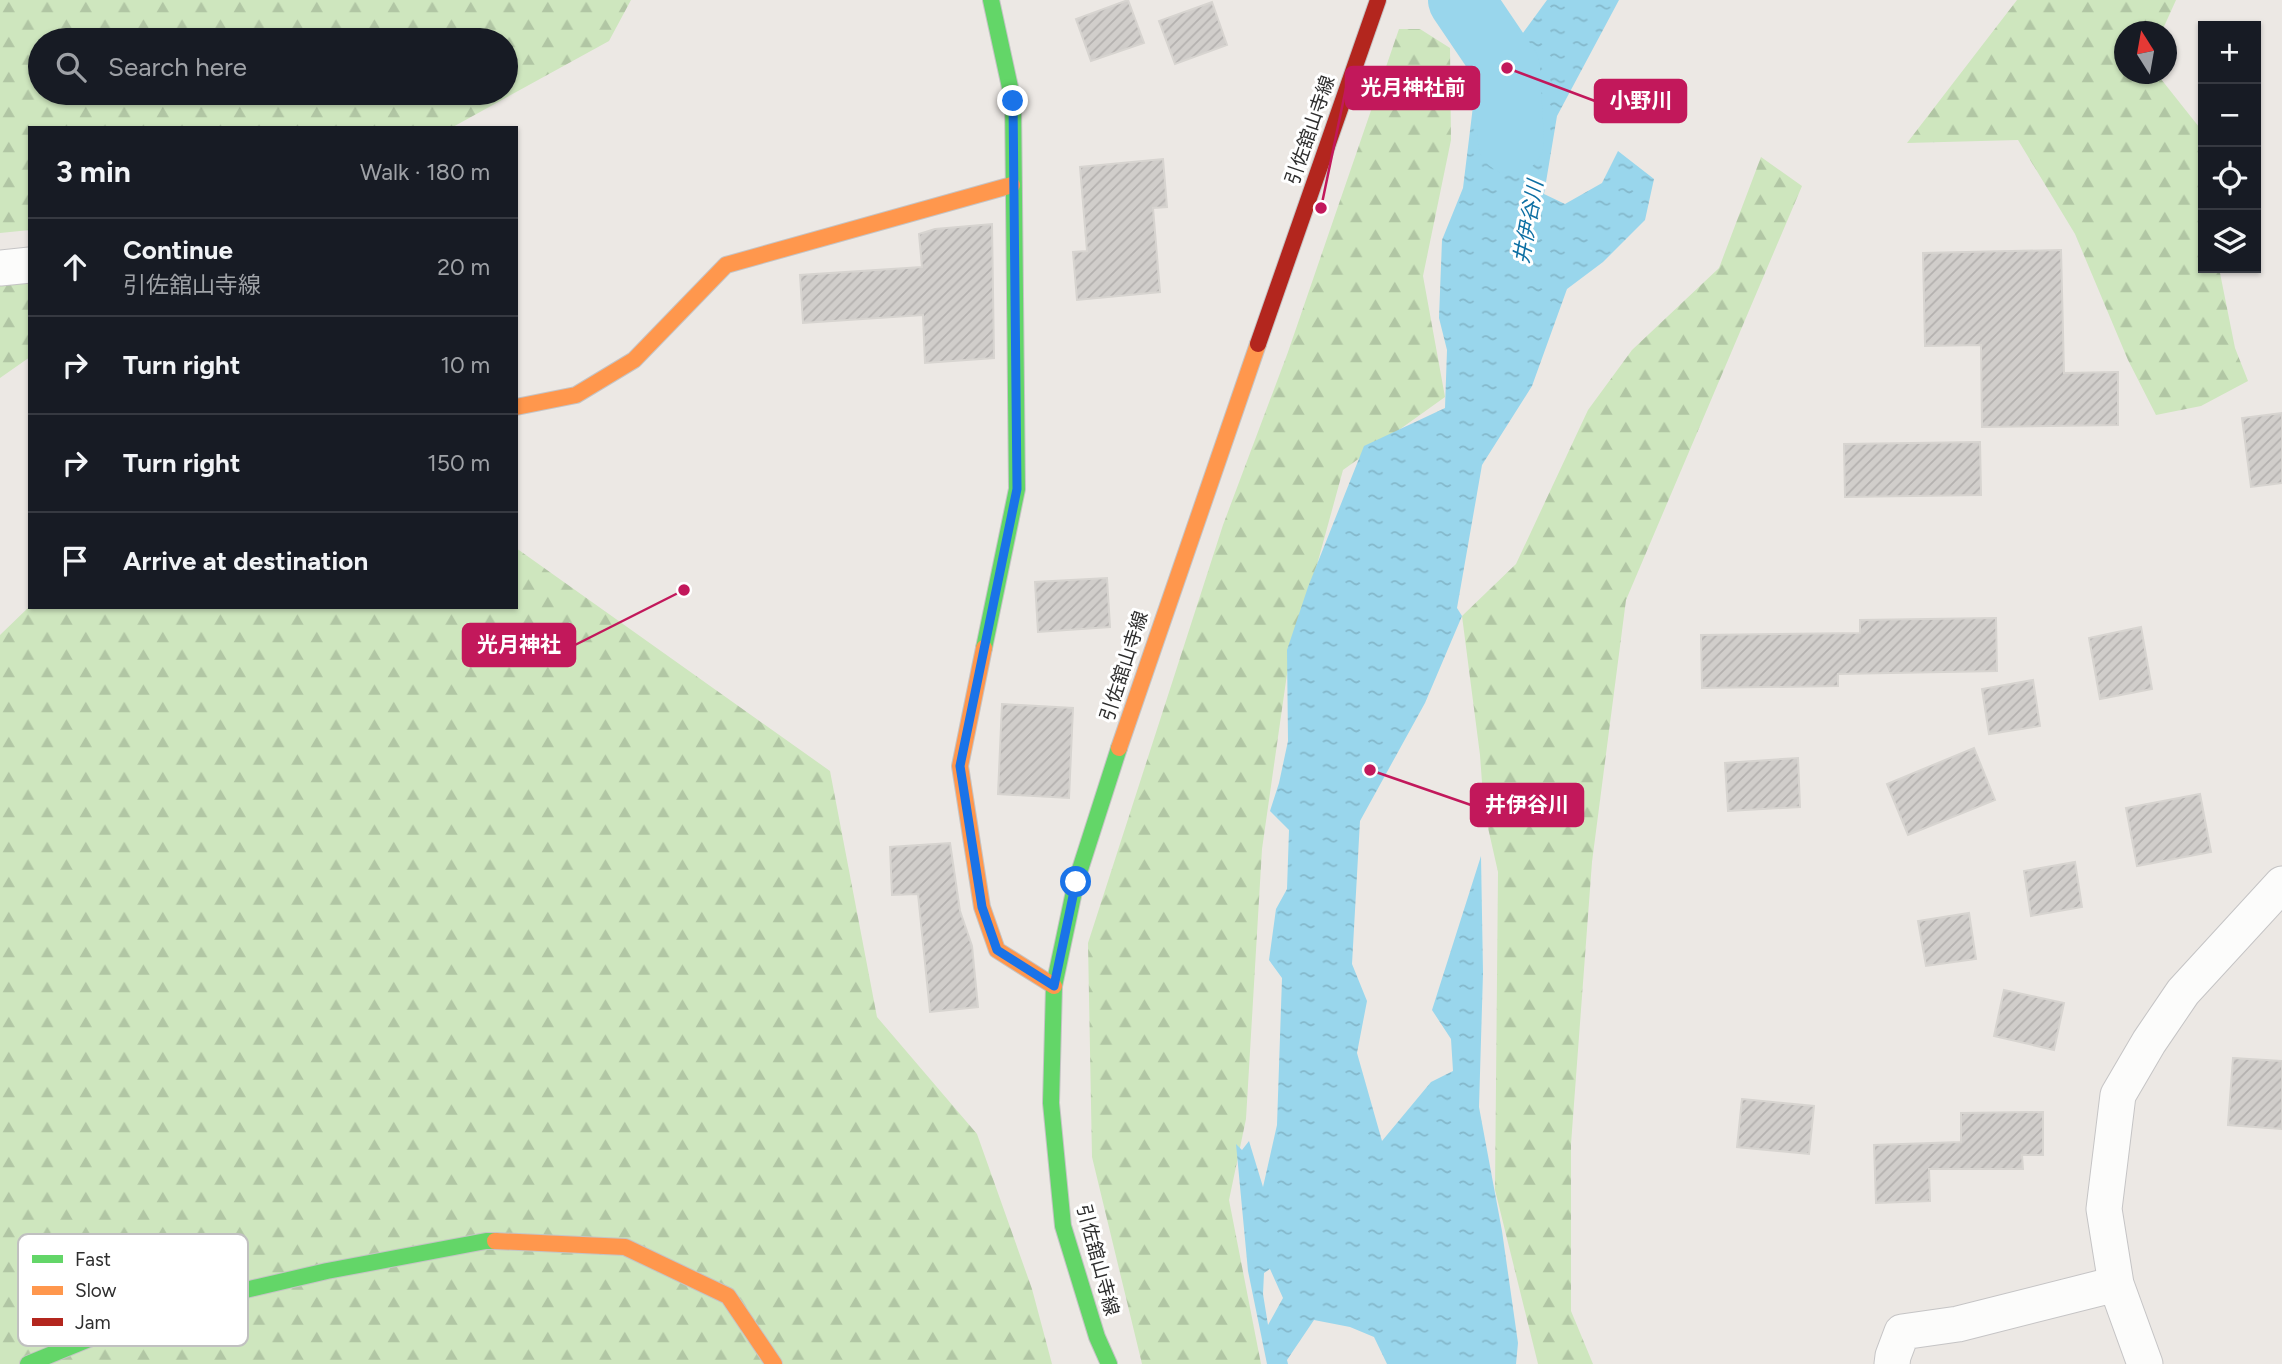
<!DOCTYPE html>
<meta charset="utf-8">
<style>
body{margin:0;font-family:Figtree,"Noto Sans JP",sans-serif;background:#20242c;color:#f1f3f6}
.controls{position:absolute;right:21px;top:21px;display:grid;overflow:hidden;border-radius:0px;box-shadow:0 2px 5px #0004}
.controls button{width:63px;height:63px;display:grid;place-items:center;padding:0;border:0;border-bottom:2px solid #363941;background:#171b24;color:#f1f3f6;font:35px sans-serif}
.compass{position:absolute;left:2114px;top:21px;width:63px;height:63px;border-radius:50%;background:#171b24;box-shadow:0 2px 5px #0004;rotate:349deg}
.stop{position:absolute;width:21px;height:21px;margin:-16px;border:5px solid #1a73e8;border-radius:50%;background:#fff}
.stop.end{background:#1a73e8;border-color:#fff;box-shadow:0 2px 7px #0008}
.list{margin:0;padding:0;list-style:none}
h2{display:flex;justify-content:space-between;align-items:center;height:91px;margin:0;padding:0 28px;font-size:30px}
h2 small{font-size:23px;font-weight:400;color:#9ea1a6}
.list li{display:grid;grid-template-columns:46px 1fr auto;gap:21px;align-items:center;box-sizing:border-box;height:98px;padding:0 28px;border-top:2px solid #363941}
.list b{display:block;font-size:26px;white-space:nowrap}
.list p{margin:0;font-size:23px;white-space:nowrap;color:#9ea1a6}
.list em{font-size:23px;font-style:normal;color:#9ea1a6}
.icon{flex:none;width:38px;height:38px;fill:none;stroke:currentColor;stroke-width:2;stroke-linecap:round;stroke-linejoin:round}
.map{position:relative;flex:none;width:2282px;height:1364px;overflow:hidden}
.search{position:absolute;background:#171b24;box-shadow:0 2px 5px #0004;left:28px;top:28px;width:490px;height:77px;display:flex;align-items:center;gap:18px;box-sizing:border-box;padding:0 24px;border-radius:38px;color:#9ea1a6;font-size:26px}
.panel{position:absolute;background:#171b24;box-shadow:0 2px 5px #0004;left:28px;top:126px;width:490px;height:483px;border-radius:0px}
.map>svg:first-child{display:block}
.forest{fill:url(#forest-firs);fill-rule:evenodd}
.water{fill:url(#water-ripples);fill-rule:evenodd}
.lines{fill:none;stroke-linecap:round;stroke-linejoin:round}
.river{stroke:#99d6ec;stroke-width:66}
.building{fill:url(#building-hatch);stroke:#d7d4d0;stroke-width:2}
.street-casing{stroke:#c5c4c5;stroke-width:37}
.fast-casing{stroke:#c5c4c5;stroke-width:18}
.slow-casing{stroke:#c5c4c5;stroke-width:18}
.jam-casing{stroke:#c5c4c5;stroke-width:18}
.street{stroke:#fcfcfb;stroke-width:35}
.fast{stroke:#63d668;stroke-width:16}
.slow{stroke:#ff974d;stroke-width:16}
.jam{stroke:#b3261e;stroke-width:16}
.route{stroke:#1a73e8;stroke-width:9}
.labels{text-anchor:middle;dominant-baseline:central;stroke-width:6;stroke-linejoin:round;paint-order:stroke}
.street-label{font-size:19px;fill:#2e2e2e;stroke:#fff}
.water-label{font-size:21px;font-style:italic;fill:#0d6fa3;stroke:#fff}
.key{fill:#fff;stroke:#c0c0c0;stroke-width:2}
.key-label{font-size:19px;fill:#2e2e2e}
.leader{fill:none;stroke:#c2185b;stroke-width:2.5}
.callout-dot{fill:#c2185b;stroke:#fff;stroke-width:2.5}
.callout{fill:#c2185b;stroke:#c2185b;stroke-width:2.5}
.callout-label{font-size:21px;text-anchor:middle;font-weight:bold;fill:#fff}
</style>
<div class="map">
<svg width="2282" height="1364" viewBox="0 0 2282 1364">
<defs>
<pattern id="forest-firs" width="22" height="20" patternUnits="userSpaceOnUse" patternTransform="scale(1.75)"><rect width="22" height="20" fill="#cee6be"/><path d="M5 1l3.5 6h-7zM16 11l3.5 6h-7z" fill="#b1c6a4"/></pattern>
<pattern id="water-ripples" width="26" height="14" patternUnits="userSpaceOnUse" patternTransform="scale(1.75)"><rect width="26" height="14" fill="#99d6ec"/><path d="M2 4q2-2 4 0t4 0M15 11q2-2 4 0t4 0" fill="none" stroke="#84b8cb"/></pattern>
<pattern id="building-hatch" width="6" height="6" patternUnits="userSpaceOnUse" patternTransform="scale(1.75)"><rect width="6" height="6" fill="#d1cecb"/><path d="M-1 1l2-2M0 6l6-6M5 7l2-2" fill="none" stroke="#b4b1af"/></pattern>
</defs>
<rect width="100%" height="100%" fill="#ece8e4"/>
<!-- forest -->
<path class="forest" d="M 0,0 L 631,0 L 609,41 L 451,128 L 30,128 L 30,230 L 0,233 ZM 506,40 L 506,93 L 40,93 L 40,40 Z
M 2017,0 L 2176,0 L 2162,31 L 2124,32 L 2124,74 L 2157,74 L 2203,132 L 2203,268 L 2219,268 L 2235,348 L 2248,381 L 2201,406 L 2156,415 L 2128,360 L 2075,234 L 2018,140 L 1907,143 Z
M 1399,29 L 1420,29 L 1450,48 L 1451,140 L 1423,276 L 1445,397 L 1343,470 L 1287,674 L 1262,849 L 1246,1119 L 1229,1200 L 1261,1364 L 1142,1364 L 1092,1157 L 1088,943 L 1223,525 L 1288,352 Z
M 1761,157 L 1802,186 L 1626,600 L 1592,862 L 1571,1144 L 1571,1311 L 1593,1364 L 1538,1364 L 1495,1190 L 1498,872 L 1484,810 L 1480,755 L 1462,616 L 1516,564 L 1588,410 L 1632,350 L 1719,268 Z
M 30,277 L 30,357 L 0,378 L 0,282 Z
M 516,548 L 830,771 L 877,1017 L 977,1134 L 1032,1289 L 1052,1364 L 0,1364 L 0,635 L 30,606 L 516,607 Z"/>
<!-- water -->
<path class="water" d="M 1547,0 L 1619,0 L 1557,116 L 1544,194 L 1565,204 L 1602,183 L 1618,151 L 1654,179 L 1645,220 L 1603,262 L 1567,289 L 1532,386 L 1482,465 L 1457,608 L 1462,616 L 1425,703 L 1360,821 L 1352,964 L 1367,1001 L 1357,1053 L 1382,1141 L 1431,1082 L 1453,1071 L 1451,1039 L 1432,1010 L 1481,856 L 1483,973 L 1479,1107 L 1502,1231 L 1518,1343 L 1516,1364 L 1387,1364 L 1374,1337 L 1350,1327 L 1314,1320 L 1287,1360 L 1288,1364 L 1267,1364 L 1248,1271 L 1236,1144 L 1242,1150 L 1249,1141 L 1263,1187 L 1277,1125 L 1282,978 L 1269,960 L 1276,909 L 1287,889 L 1289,830 L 1270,811 L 1279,783 L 1288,741 L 1287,650 L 1308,587 L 1364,446 L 1445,408 L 1447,350 L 1439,318 L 1442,240 L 1463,188 L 1479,57 L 1512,48 ZM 1270,1269 L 1283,1298 L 1268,1325 L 1263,1294 L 1264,1273 Z"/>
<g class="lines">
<!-- river -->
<path class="river" d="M 1461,0 L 1507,68 L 1511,141"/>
</g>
<!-- building -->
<path class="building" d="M 1128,0 L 1144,43 L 1091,61 L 1076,19 Z
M 1212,2 L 1227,45 L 1175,64 L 1159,21 Z
M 1163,159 L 1167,207 L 1153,208 L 1160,292 L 1077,300 L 1073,252 L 1087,251 L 1080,167 Z
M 992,224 L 994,358 L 925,363 L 923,315 L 803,323 L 800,275 L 922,267 L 919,234 L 935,229 Z
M 2061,250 L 2064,373 L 2118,372 L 2118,425 L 1982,427 L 1981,345 L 1925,346 L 1923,253 Z
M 2282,413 L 2282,483 L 2251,487 L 2242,418 Z
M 1980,442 L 1981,495 L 1845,497 L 1844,444 Z
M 1107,578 L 1110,627 L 1038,632 L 1035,582 Z
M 1996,618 L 1997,671 L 1838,674 L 1838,686 L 1702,688 L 1701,635 L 1860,633 L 1860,620 Z
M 2141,627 L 2152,689 L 2100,699 L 2089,638 Z
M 2033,680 L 2040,726 L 1989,734 L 1982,689 Z
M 1002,704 L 1073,708 L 1069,798 L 998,794 Z
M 1974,748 L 1995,800 L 1908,835 L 1887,784 Z
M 1798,758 L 1800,807 L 1728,811 L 1725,763 Z
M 2200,794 L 2211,852 L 2137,866 L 2126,808 Z
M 950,843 L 960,911 L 972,946 L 978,1007 L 930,1012 L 918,894 L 892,895 L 890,847 Z
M 2075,862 L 2082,907 L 2031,916 L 2024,871 Z
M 1969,913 L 1976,959 L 1926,966 L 1918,921 Z
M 2004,990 L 2064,1003 L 2054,1050 L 1994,1036 Z
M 2233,1058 L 2282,1061 L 2282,1129 L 2228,1125 Z
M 1742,1099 L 1814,1106 L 1809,1154 L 1737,1147 Z
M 2043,1112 L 2043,1155 L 2022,1155 L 2023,1169 L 1929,1169 L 1930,1201 L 1876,1203 L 1874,1145 L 1961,1142 L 1961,1113 Z"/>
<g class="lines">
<!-- street casing -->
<g class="street-casing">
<path id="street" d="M 0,268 L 30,265
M 1892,1364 L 1893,1356 L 1902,1332 L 1958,1324 L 2116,1284
M 2145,1364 L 2116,1284 L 2104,1209 L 2118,1095 L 2149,1042 L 2183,992 L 2282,884"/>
</g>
<!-- fast casing -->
<g class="fast-casing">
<path id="fast" d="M 984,648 L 1017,489 L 1013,101 L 991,0
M 28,1364 L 160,1310 L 327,1271 L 486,1241 L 495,1241
M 1109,1364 L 1097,1337 L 1063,1226 L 1051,1103 L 1054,986 L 1076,882 L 1119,748"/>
</g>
<!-- slow casing -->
<g class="slow-casing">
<path id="slow" d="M 516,407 L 576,395 L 634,360 L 726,265 L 1012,185
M 984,648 L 960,766 L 982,907 L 997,950 L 1054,986
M 1119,748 L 1258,344
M 495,1241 L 625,1247 L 728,1296 L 774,1364"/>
</g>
<!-- jam casing -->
<g class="jam-casing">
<path id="jam" d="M 1258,344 L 1378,0"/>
</g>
<!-- street -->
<use href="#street" class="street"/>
<!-- fast -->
<use href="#fast" class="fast"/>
<!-- slow -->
<use href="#slow" class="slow"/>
<!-- jam -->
<use href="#jam" class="jam"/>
</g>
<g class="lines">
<!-- route -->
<path class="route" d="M 1013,101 L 1017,489 L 960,766 L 982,907 L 997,950 L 1054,986 L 1076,882"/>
</g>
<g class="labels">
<!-- street labels -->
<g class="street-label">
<text transform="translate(1310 130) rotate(-71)">引佐舘山寺線</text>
<text transform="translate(1124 666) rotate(-72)">引佐舘山寺線</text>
<text transform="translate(1098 1260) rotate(75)">引佐舘山寺線</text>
</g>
<!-- water labels -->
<g class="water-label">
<text transform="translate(1528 222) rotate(-80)">井伊谷川</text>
</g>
</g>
<!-- legend -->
<rect x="18" y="1234" width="230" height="112" rx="10" class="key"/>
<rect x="32" y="1255" width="31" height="8" fill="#63d668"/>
<rect x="32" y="1286" width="31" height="9" fill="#ff974d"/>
<rect x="32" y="1318" width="31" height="8" fill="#b3261e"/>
<g class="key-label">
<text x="75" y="1266">Fast</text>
<text x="75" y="1297">Slow</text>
<text x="75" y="1329">Jam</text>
</g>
<!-- callouts -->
<path class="leader" d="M1321 208L1346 88M1507 68L1595 101M684 590L575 645M1370 770L1471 805"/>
<g class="callout-dot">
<circle cx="1321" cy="208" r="7"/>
<circle cx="1507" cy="68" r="7"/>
<circle cx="684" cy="590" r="7"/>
<circle cx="1370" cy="770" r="7"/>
</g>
<g class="callout">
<rect x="1346" y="67" width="133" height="42" rx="7"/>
<rect x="1595" y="80" width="91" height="42" rx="7"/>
<rect x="463" y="624" width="112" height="42" rx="7"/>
<rect x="1471" y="784" width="112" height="42" rx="7"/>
</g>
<g class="callout-label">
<text x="1413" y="95">光月神社前</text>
<text x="1641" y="108">小野川</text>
<text x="519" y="652">光月神社</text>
<text x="1527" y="812">井伊谷川</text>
</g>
</svg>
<div class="controls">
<button>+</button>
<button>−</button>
<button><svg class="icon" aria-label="locate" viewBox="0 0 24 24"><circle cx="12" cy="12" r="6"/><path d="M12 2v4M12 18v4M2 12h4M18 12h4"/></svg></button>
<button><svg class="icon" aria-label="layers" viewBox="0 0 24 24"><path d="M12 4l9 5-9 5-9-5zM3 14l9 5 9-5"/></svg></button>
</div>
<svg class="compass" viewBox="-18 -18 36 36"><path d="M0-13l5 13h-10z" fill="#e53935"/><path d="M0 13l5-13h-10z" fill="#9ea1a6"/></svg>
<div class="stop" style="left:1076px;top:882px"></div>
<div class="stop end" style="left:1013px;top:101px"></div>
<div class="search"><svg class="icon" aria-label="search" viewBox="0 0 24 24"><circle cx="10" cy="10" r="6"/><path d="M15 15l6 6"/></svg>Search here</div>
<section class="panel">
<h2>3 min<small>Walk · 180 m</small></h2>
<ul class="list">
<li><svg class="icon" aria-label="ahead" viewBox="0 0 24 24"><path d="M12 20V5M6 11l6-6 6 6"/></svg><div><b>Continue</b><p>引佐舘山寺線</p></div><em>20 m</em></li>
<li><svg class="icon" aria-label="right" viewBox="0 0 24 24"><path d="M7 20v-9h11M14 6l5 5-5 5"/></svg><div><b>Turn right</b></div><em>10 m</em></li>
<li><svg class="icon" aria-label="right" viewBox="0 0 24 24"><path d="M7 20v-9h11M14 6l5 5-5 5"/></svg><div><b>Turn right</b></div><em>150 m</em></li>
<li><svg class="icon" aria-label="arrive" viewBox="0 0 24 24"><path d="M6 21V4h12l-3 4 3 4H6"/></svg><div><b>Arrive at destination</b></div></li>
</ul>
</section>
</div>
